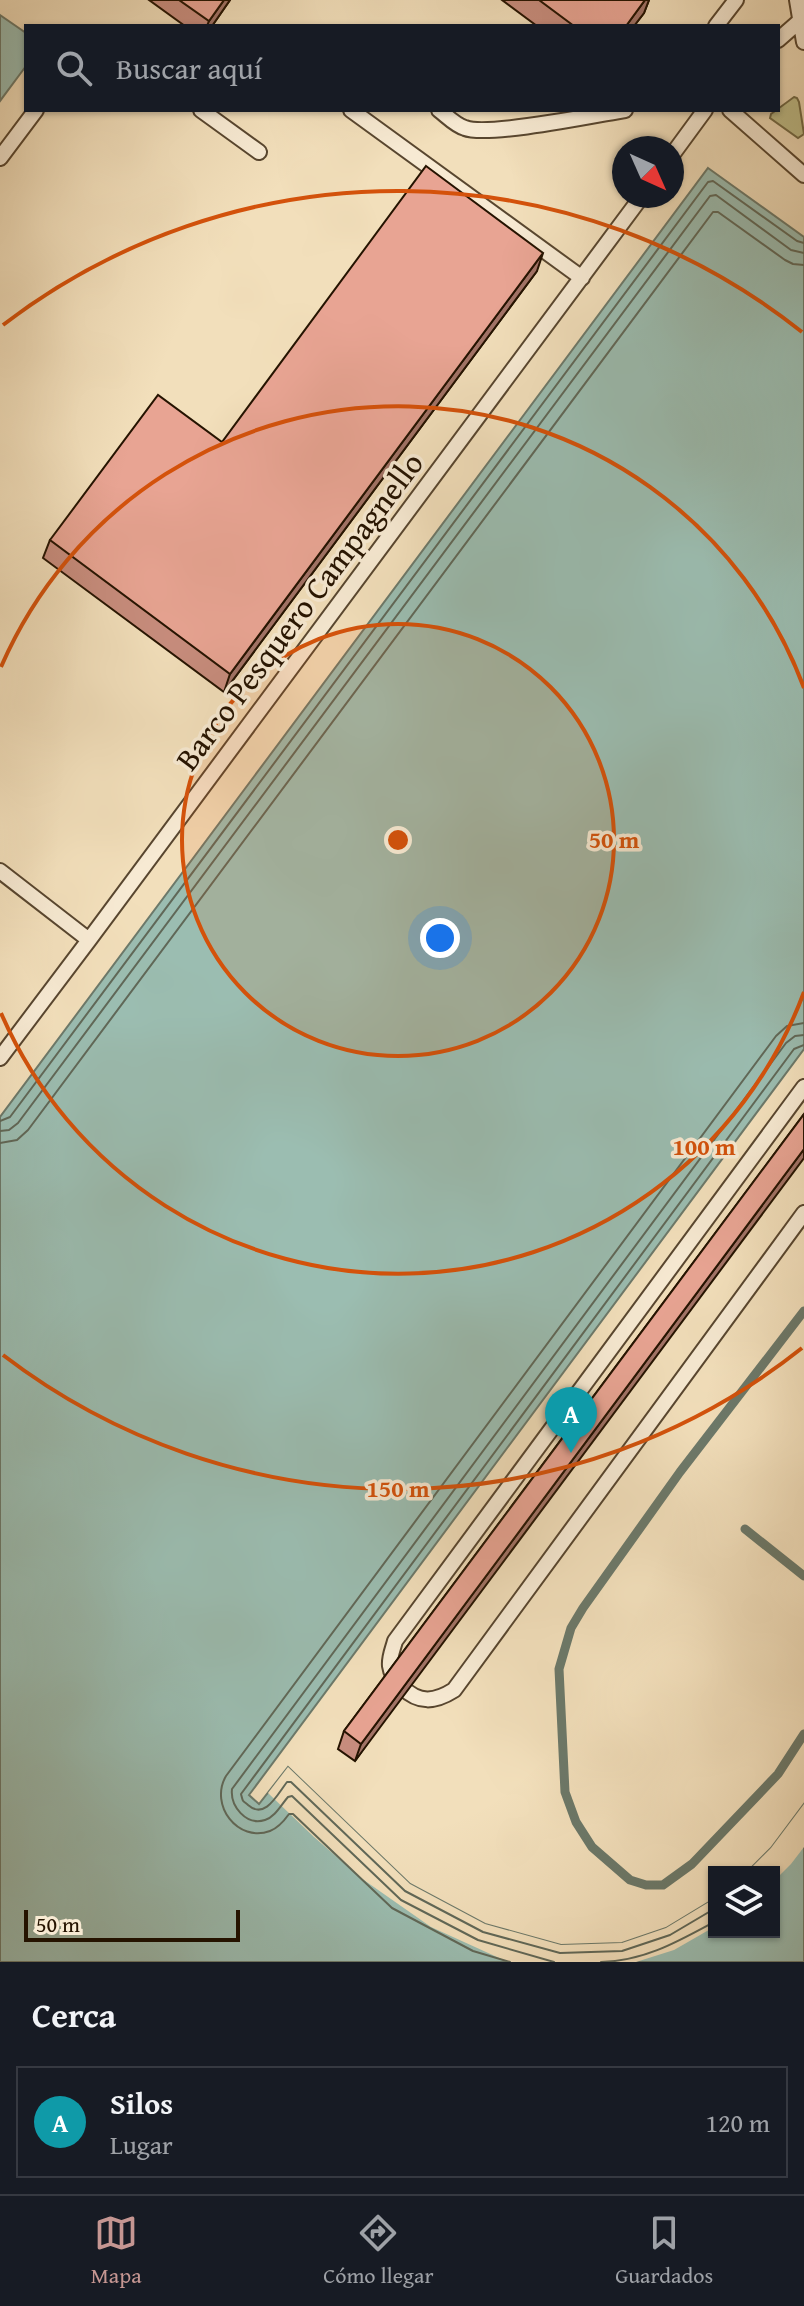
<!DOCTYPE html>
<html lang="es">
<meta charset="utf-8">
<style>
body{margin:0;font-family:"Gentium Book Plus",serif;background:#242831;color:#f1f3f6}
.controls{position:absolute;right:24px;bottom:24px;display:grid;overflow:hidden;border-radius:0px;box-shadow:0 2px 6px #0004}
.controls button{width:72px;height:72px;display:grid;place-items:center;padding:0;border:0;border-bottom:2px solid #363941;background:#171b24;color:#f1f3f6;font:40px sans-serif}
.compass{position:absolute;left:612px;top:136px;width:72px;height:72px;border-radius:50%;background:#171b24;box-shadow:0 2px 6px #0004;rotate:135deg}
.scale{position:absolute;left:24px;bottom:20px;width:216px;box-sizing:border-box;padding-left:8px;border:4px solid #251300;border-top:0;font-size:22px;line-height:28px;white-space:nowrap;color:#251300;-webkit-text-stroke:6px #f7ead3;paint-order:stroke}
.you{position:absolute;left:440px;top:938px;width:28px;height:28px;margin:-20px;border:6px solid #fff;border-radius:50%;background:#1a73e8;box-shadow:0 0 0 12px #1a73e833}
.badge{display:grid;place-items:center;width:52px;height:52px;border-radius:50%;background:#c59692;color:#fff;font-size:26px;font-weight:700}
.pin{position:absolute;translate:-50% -66px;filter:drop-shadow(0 2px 4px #0008)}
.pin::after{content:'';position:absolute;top:42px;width:28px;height:24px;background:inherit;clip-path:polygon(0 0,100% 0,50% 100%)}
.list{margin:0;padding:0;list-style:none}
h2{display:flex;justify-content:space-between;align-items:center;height:104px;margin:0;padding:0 32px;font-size:34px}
h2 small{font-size:26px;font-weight:400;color:#9ea1a6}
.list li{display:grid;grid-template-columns:52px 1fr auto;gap:24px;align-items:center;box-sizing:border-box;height:112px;margin:0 16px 16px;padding:0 16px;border:2px solid #363941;border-radius:0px}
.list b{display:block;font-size:30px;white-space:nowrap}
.list p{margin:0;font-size:26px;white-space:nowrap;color:#9ea1a6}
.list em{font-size:26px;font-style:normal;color:#9ea1a6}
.icon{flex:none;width:44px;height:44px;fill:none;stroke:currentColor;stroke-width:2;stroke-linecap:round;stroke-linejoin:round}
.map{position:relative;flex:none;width:804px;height:1962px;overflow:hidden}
.search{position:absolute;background:#171b24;box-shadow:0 2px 6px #0004;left:24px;right:24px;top:24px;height:88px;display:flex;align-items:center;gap:20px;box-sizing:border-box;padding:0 28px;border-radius:0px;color:#9ea1a6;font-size:30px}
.sheet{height:232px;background:#171b24}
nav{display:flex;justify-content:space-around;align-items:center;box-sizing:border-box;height:112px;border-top:2px solid #363941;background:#171b24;font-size:22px;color:#9ea1a6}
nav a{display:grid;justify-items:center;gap:4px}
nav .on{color:#c59692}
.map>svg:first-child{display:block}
.green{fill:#c0c08c;stroke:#726a46;stroke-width:2}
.water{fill:#9bbdb1;stroke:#6c796a;stroke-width:2}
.pier{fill:#f2dfbb}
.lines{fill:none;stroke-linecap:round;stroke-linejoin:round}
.shore{stroke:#606858;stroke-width:2}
.stream{stroke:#6c796a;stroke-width:9}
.lane-casing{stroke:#58462f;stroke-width:18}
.lane{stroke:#f7ead3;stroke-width:14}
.wall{fill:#c88d7e;stroke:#251300;stroke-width:2}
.shaded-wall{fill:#a27367;stroke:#251300;stroke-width:2}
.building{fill:#e8a493;stroke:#251300;stroke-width:2}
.ring{fill:none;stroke:#d4520b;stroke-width:4}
.labels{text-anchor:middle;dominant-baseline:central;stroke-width:7;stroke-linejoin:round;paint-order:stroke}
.street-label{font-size:32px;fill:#251300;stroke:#f7ead3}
.centre{fill:#d4520b;stroke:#f7ead3;stroke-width:4}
.ring-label{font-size:24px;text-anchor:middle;font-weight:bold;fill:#d4520b;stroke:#f7ead3;stroke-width:7;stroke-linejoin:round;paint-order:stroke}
</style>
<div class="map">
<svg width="804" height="1962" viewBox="0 0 804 1962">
<rect width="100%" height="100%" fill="#f2dfbb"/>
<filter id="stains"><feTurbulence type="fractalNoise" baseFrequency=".0025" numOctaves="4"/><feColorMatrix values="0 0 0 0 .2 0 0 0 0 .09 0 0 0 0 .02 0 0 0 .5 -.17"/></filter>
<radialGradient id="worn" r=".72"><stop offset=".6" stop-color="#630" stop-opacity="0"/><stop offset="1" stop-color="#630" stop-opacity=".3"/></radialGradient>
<!-- green -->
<path class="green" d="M 794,97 L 797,98 L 799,102 L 804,134 L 798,138 L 770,118 L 771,114 Z"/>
<!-- water -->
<path class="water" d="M 0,15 L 26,33 L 26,66 L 0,101 Z
M 708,168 L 804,237 L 804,1049 L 249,1795 L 259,1804 L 288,1767 L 410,1884 L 485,1924 L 561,1945 L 622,1943 L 666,1928 L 714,1899 L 714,1932 L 774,1932 L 774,1872 L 747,1872 L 771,1848 L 804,1804 L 804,1962 L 0,1962 L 0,1117 Z"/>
<!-- pier -->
<path class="pier" d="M 288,1767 L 410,1884 L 485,1924 L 561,1945 L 622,1943 L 666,1928 L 714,1899 L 714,1927 L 674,1950 L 636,1962 L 508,1962 L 431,1927 L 361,1878 L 314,1837 L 268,1793 Z
M 804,1804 L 804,1847 L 791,1864 L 774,1881 L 774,1872 L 747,1872 L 771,1848 Z"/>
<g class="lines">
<!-- shore -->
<path class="shore" d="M 0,1121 L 10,1117 L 708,182 L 713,181 L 797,241 L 804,243
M 0,1131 L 9,1130 L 18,1123 L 710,196 L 716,195 L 791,250 L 804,253
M 0,1143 L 17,1140 L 28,1130 L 713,212 L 718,212 L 785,260 L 793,264 L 804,265
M 714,1909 L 670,1935 L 622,1951 L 560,1953 L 483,1932 L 405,1891 L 291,1782 L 287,1782 C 277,1795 265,1820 248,1805 C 242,1800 243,1802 241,1794 L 794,1049 L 804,1045
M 510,1962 L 473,1951 L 392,1908 L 293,1814 L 289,1814 C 284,1821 278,1828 270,1831 C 238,1843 209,1805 226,1776 L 776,1036 L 787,1026 L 804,1023
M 554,1962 L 478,1940 L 401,1900 L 292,1796 L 288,1797 C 281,1805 275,1817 265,1820 C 246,1826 230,1806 232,1789 L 786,1043 L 795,1036 L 804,1035
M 601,1962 C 644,1961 677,1942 714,1922"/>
<!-- stream -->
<path class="stream" d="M 804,1311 L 680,1472 L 583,1608 L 571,1628 L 559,1669 L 565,1792 L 576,1822 L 592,1847 L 630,1880 L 646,1885 L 663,1885 L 692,1864 L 778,1774 L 804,1734
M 745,1529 L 804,1576"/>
<!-- lane casing -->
<g class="lane-casing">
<path id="lane" d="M 797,0 L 804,42
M 716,26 L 736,0
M 778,40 L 802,19
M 201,110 L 259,152
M 351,110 L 582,278
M 439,110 C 447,116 455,125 465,128 C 488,137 595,115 625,110
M 730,110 L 804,175
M 672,155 L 705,110
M 0,158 L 36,110
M 0,871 L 89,940
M 0,1058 L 89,940 L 642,196
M 804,1087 L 395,1641 C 393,1649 389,1657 390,1666 C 391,1674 397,1682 402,1687 C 419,1704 435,1702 454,1690 L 804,1213"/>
</g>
<!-- lane -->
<use href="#lane" class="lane"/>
</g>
<!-- wall -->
<path class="wall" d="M 149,0 L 230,0 L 212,26 L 185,26 Z
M 502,0 L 649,0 L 644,13 L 634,26 L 537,26 Z
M 537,271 L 224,692 L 43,558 L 50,540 L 222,442 Z
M 804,1114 L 355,1761 L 338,1749 L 344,1731 Z"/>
<!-- shaded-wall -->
<path class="shaded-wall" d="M 224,0 L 230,0 L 212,26 L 207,26 L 209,21 Z
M 645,0 L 649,0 L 644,13 L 634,26 L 626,26 Z
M 543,253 L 537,271 L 224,692 L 230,674 Z
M 804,1149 L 804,1158 L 355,1761 L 361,1744 Z"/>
<!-- building -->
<path class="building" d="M 179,0 L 224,0 L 209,21 Z
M 539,0 L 645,0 L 626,26 L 574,26 Z
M 426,166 L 543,253 L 230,674 L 50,540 L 158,395 L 222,442 Z
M 804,1114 L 804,1149 L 361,1744 L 344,1731 Z"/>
<!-- distance rings -->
<circle cx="398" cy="840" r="216" fill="#d4520b" fill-opacity=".12"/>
<g class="ring">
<circle cx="398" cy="840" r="216"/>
<path d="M804 992A433 433 0 0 1 1 1013M1 667A433 433 0 0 1 804 688"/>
<path d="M802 1348A649 649 0 0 1 3 1355M3 325A649 649 0 0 1 802 332"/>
</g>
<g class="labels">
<!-- street labels -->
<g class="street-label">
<text transform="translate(299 611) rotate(-53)">Barco Pesquero Campagnello</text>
</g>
</g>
<circle cx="398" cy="840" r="12" class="centre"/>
<g class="ring-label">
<text x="614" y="848">50 m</text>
<text x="704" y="1155">100 m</text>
<text x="398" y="1497">150 m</text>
</g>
<rect width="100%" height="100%" filter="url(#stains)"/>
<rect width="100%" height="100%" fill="url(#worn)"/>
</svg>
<div class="controls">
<button><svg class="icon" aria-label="layers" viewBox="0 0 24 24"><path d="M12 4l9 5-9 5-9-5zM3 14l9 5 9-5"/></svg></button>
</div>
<svg class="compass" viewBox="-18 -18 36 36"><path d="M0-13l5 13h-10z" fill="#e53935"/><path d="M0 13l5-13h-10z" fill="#9ea1a6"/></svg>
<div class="scale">50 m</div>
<div class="you"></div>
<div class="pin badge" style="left:571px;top:1453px;background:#0f9aa8">A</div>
<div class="search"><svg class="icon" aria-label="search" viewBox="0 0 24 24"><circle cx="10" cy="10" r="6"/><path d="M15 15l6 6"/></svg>Buscar aquí</div>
</div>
<section class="sheet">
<h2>Cerca<small></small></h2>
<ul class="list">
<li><span class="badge" style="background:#0f9aa8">A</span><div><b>Silos</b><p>Lugar</p></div><em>120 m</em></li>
</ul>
</section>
<nav>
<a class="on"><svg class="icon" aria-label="map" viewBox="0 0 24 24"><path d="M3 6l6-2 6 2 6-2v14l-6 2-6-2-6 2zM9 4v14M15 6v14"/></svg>Mapa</a>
<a><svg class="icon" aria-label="directions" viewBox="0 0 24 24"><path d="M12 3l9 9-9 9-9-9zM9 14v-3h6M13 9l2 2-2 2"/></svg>Cómo llegar</a>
<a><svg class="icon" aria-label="saved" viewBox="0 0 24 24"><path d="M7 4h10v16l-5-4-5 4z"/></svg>Guardados</a>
</nav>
